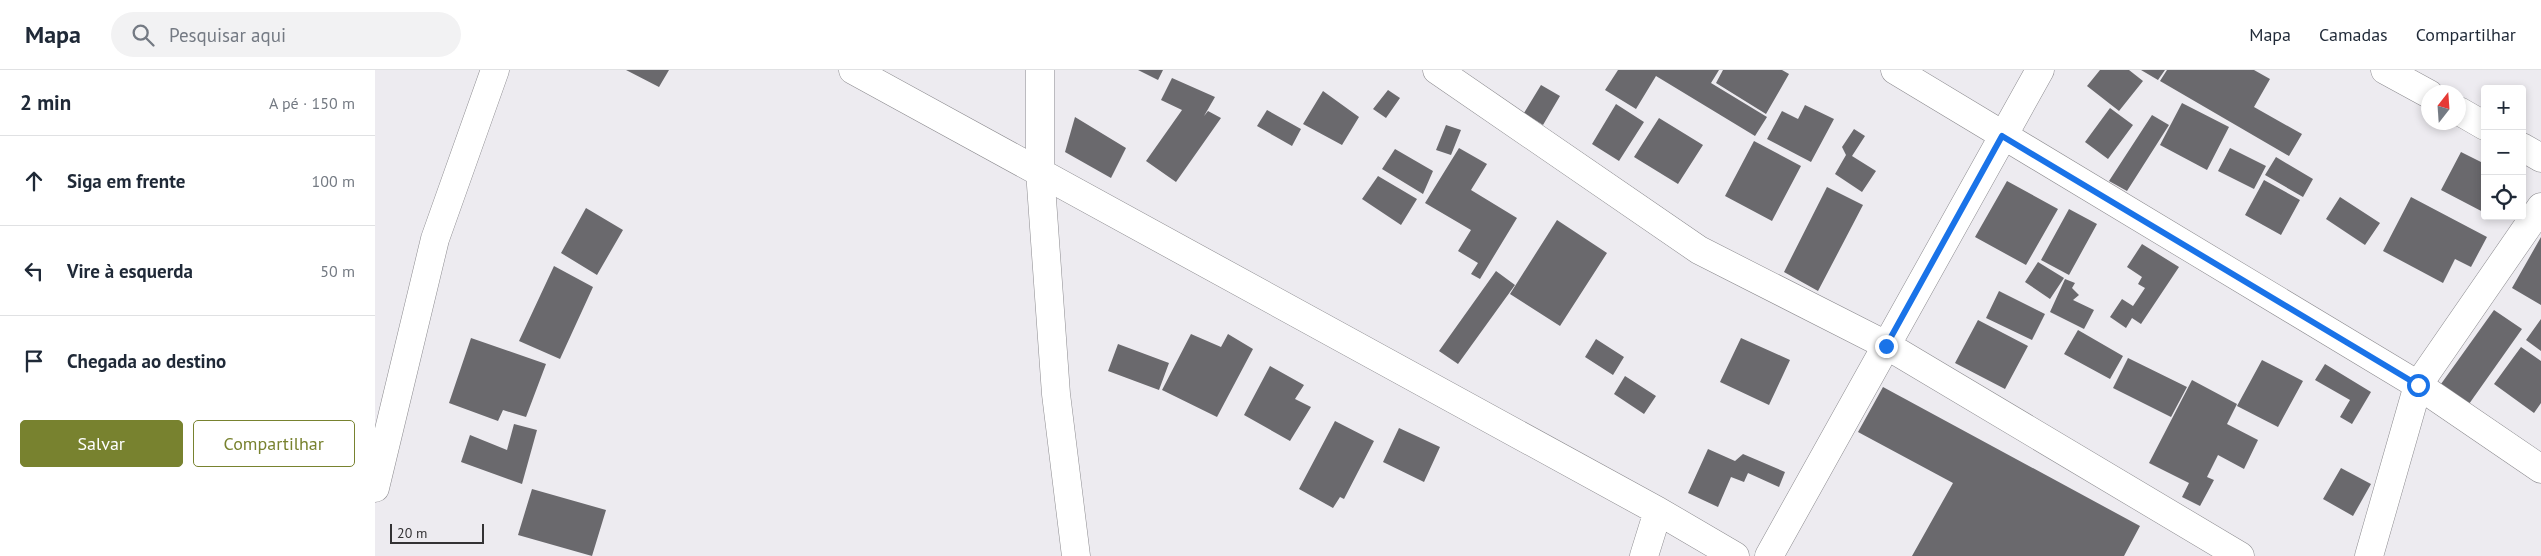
<!DOCTYPE html>
<html lang="pt">
<meta charset="utf-8">
<style>
body{margin:0;font-family:"PT Sans",sans-serif;background:#f2f2f3;color:#1f2937}
.controls{position:absolute;right:15px;top:15px;display:grid;overflow:hidden;border-radius:5px;box-shadow:0 2px 8px #0003}
.controls button{width:45px;height:45px;display:grid;place-items:center;padding:0;border:0;border-bottom:1px solid #e0e1e3;background:#fff;color:#1f2937;font:25px sans-serif}
.compass{position:absolute;left:2046px;top:15px;width:45px;height:45px;border-radius:50%;background:#fff;box-shadow:0 2px 8px #0003;rotate:17deg}
.scale{position:absolute;left:15px;bottom:12px;width:94px;box-sizing:border-box;padding-left:5px;border:2px solid #333234;border-top:0;font-size:14px;line-height:18px;white-space:nowrap;color:#333234;-webkit-text-stroke:4px #edebf0;paint-order:stroke}
.stop{position:absolute;width:15px;height:15px;margin:-11px;border:4px solid #1a73e8;border-radius:50%;background:#fff}
.stop.end{background:#1a73e8;border-color:#fff;box-shadow:0 1px 5px #0008}
.list{margin:0;padding:0;list-style:none}
h2{display:flex;justify-content:space-between;align-items:center;height:65px;margin:0;padding:0 20px;font-size:21px}
h2 small{font-size:16px;font-weight:400;color:#747a83}
.list li{display:grid;grid-template-columns:32px 1fr auto;gap:15px;align-items:center;box-sizing:border-box;height:90px;padding:0 20px;border-top:1px solid #e0e1e3}
.list b{display:block;font-size:19px;white-space:nowrap}
.list em{font-size:16px;font-style:normal;color:#747a83}
.actions{display:flex;gap:10px;padding:15px 20px}
.actions a{flex:1;padding:11px 0;border:1px solid #78822f;border-radius:5px;text-align:center;font-size:18px;color:#78822f}
.actions .main{background:#78822f;color:#fff}
.icon{flex:none;width:28px;height:28px;fill:none;stroke:currentColor;stroke-width:2;stroke-linecap:round;stroke-linejoin:round}
.map{position:relative;flex:none;width:2166px;height:486px;overflow:hidden}
header{display:flex;align-items:center;gap:30px;box-sizing:border-box;height:70px;padding:0 25px;background:#fff;border-bottom:1px solid #e0e1e3}
header strong{font-size:24px}
nav{display:flex;gap:28px;margin-inline-start:auto;font-size:18px}
.search{width:350px;height:45px;background:#f2f2f3;display:flex;align-items:center;gap:12px;box-sizing:border-box;padding:0 18px;border-radius:28px;color:#747a83;font-size:19px}
main{display:flex}
aside{flex:1;background:#fff}
.map>svg:first-child{display:block}
.building{fill:#6a696d}
.lines{fill:none;stroke-linecap:round;stroke-linejoin:round}
.minor-casing{stroke:#8c8b8f;stroke-width:29}
.minor{stroke:#fff;stroke-width:28}
.route{stroke:#1a73e8;stroke-width:6}
</style>
<header>
<strong>Mapa</strong>
<div class="search"><svg class="icon" aria-label="search" viewBox="0 0 24 24"><circle cx="10" cy="10" r="6"/><path d="M15 15l6 6"/></svg>Pesquisar aqui</div>
<nav><a>Mapa</a><a>Camadas</a><a>Compartilhar</a></nav>
</header>
<main>
<aside>
<h2>2 min<small>A pé · 150 m</small></h2>
<ul class="list">
<li><svg class="icon" aria-label="ahead" viewBox="0 0 24 24"><path d="M12 20V5M6 11l6-6 6 6"/></svg><div><b>Siga em frente</b></div><em>100 m</em></li>
<li><svg class="icon" aria-label="left" viewBox="0 0 24 24"><path d="M17 20v-9H6M10 6l-5 5 5 5"/></svg><div><b>Vire à esquerda</b></div><em>50 m</em></li>
<li><svg class="icon" aria-label="arrive" viewBox="0 0 24 24"><path d="M6 21V4h12l-3 4 3 4H6"/></svg><div><b>Chegada ao destino</b></div></li>
</ul>
<div class="actions"><a class="main">Salvar</a><a>Compartilhar</a></div>
</aside>
<div class="map">
<svg width="2166" height="486" viewBox="0 0 2166 486">
<rect width="100%" height="100%" fill="#edebf0"/>
<!-- building -->
<path class="building" d="M 251,0 L 294,0 L 284,17 Z
M 763,0 L 788,0 L 783,10 Z
M 1243,0 L 1344,0 L 1336,13 L 1392,47 L 1380,66 L 1281,6 L 1261,39 L 1230,20 Z
M 1348,0 L 1407,0 L 1414,4 L 1391,44 L 1341,13 Z
M 1725,0 L 1754,0 L 1768,11 L 1744,41 L 1712,16 Z
M 1766,0 L 1790,0 L 1783,10 Z
M 1792,0 L 1879,0 L 1895,9 L 1879,37 L 1927,64 L 1914,86 L 1785,11 Z
M 797,8 L 840,27 L 829,46 L 833,41 L 846,48 L 801,112 L 771,91 L 807,40 L 786,30 Z
M 1166,15 L 1185,26 L 1168,55 L 1149,43 Z
M 1013,20 L 1025,28 L 1011,48 L 998,39 Z
M 948,21 L 984,47 L 967,75 L 928,54 Z
M 1807,33 L 1854,57 L 1832,100 L 1785,75 Z
M 1241,34 L 1269,52 L 1244,91 L 1217,74 Z
M 1430,35 L 1459,49 L 1436,92 L 1392,69 L 1407,41 L 1423,49 Z
M 1735,38 L 1758,55 L 1733,89 L 1710,72 Z
M 892,40 L 926,59 L 917,76 L 882,56 Z
M 1777,45 L 1794,55 L 1752,121 L 1734,111 Z
M 700,47 L 751,78 L 736,108 L 690,82 Z
M 1284,48 L 1328,75 L 1303,114 L 1259,87 Z
M 1071,55 L 1086,60 L 1076,85 L 1061,80 Z
M 1479,59 L 1490,66 L 1477,86 L 1501,101 L 1487,122 L 1460,104 L 1471,85 L 1467,77 Z
M 1379,71 L 1426,96 L 1397,151 L 1350,126 Z
M 1084,78 L 1112,94 L 1096,120 L 1142,148 L 1105,209 L 1096,204 L 1103,193 L 1083,181 L 1096,160 L 1050,133 Z
M 1855,78 L 1891,96 L 1879,119 L 1843,101 Z
M 1020,79 L 1058,101 L 1048,124 L 1007,99 Z
M 2086,82 L 2110,94 L 2110,143 L 2066,120 Z
M 1901,87 L 1938,109 L 1928,127 L 1890,105 Z
M 1003,106 L 1042,129 L 1026,155 L 987,129 Z
M 1889,110 L 1925,130 L 1906,165 L 1870,145 Z
M 1632,111 L 1683,139 L 1651,195 L 1600,167 Z
M 1452,117 L 1488,135 L 1443,221 L 1409,202 Z
M 1965,127 L 2005,153 L 1990,175 L 1951,149 Z
M 2036,127 L 2112,167 L 2096,197 L 2080,189 L 2068,213 L 2008,181 Z
M 211,138 L 248,160 L 222,205 L 186,183 Z
M 1694,139 L 1722,154 L 1694,205 L 1666,190 Z
M 1182,150 L 1232,183 L 1185,256 L 1135,224 Z
M 2166,167 L 2166,235 L 2137,218 Z
M 1767,174 L 1804,197 L 1766,254 L 1757,248 L 1751,258 L 1735,247 L 1747,229 L 1758,236 L 1770,218 L 1763,214 L 1767,207 L 1752,197 Z
M 1663,192 L 1689,208 L 1675,229 L 1650,212 Z
M 179,196 L 218,217 L 185,289 L 144,271 Z
M 1121,201 L 1140,215 L 1083,294 L 1064,281 Z
M 1690,209 L 1700,213 L 1697,218 L 1704,225 L 1698,230 L 1719,240 L 1709,259 L 1675,242 Z
M 1624,221 L 1670,244 L 1657,270 L 1611,248 Z
M 2119,240 L 2147,259 L 2094,334 L 2066,314 Z
M 2166,249 L 2166,281 L 2151,270 Z
M 1603,250 L 1653,276 L 1630,319 L 1580,293 Z
M 1703,260 L 1748,286 L 1735,309 L 1689,284 Z
M 816,264 L 846,277 L 853,264 L 878,279 L 842,347 L 787,320 Z
M 96,268 L 171,294 L 151,347 L 128,340 L 123,351 L 74,333 Z
M 1366,268 L 1415,290 L 1394,335 L 1345,312 Z
M 1221,269 L 1249,287 L 1238,305 L 1210,287 Z
M 743,274 L 794,293 L 784,320 L 733,301 Z
M 2146,277 L 2166,291 L 2166,333 L 2159,343 L 2119,314 Z
M 1753,288 L 1812,317 L 1796,347 L 1738,318 Z
M 1887,290 L 1928,311 L 1903,357 L 1862,336 Z
M 1950,294 L 1996,322 L 1977,354 L 1965,347 L 1975,330 L 1940,310 Z
M 895,296 L 929,315 L 920,329 L 936,337 L 915,371 L 869,345 Z
M 1250,306 L 1281,326 L 1269,344 L 1239,324 Z
M 1817,310 L 1862,334 L 1852,354 L 1883,370 L 1869,399 L 1843,385 L 1832,407 L 1839,410 L 1825,436 L 1807,427 L 1814,413 L 1774,393 Z
M 1508,317 L 1765,456 L 1749,486 L 1537,486 L 1578,413 L 1483,362 Z
M 960,351 L 999,371 L 969,429 L 965,427 L 958,438 L 924,419 Z
M 139,354 L 162,360 L 147,414 L 86,392 L 95,365 L 132,380 Z
M 1024,358 L 1065,377 L 1049,412 L 1008,392 Z
M 1333,379 L 1360,391 L 1368,384 L 1410,402 L 1404,417 L 1373,403 L 1369,412 L 1356,407 L 1343,437 L 1313,423 Z
M 1966,398 L 1996,414 L 1978,446 L 1948,429 Z
M 157,419 L 231,440 L 217,486 L 143,465 Z"/>
<g class="lines">
<!-- minor casing -->
<g class="minor-casing">
<path id="minor" d="M 478,0 L 1283,441 L 1360,486
M 665,0 L 665,101 L 681,324 L 701,486
M 1062,0 L 1324,180 L 1511,275 L 1865,486
M 1520,0 L 2043,315 L 2166,399
M 2010,0 L 2054,24
M 2084,41 L 2110,56
M 2147,77 L 2166,88
M 0,418 L 60,169 L 120,0
M 1269,486 L 1283,441
M 1394,486 L 1665,0
M 1994,486 L 2043,315 L 2166,137"/>
</g>
<!-- minor -->
<use href="#minor" class="minor"/>
</g>
<g class="lines">
<!-- route -->
<path class="route" d="M 1511,276 L 1627,66 L 2043,315"/>
</g>
</svg>
<div class="controls">
<button>+</button>
<button>−</button>
<button><svg class="icon" aria-label="locate" viewBox="0 0 24 24"><circle cx="12" cy="12" r="6"/><path d="M12 2v4M12 18v4M2 12h4M18 12h4"/></svg></button>
</div>
<svg class="compass" viewBox="-18 -18 36 36"><path d="M0-13l5 13h-10z" fill="#e53935"/><path d="M0 13l5-13h-10z" fill="#747a83"/></svg>
<div class="scale">20 m</div>
<div class="stop" style="left:2043px;top:315px"></div>
<div class="stop end" style="left:1511px;top:276px"></div>
</div>
</main>
